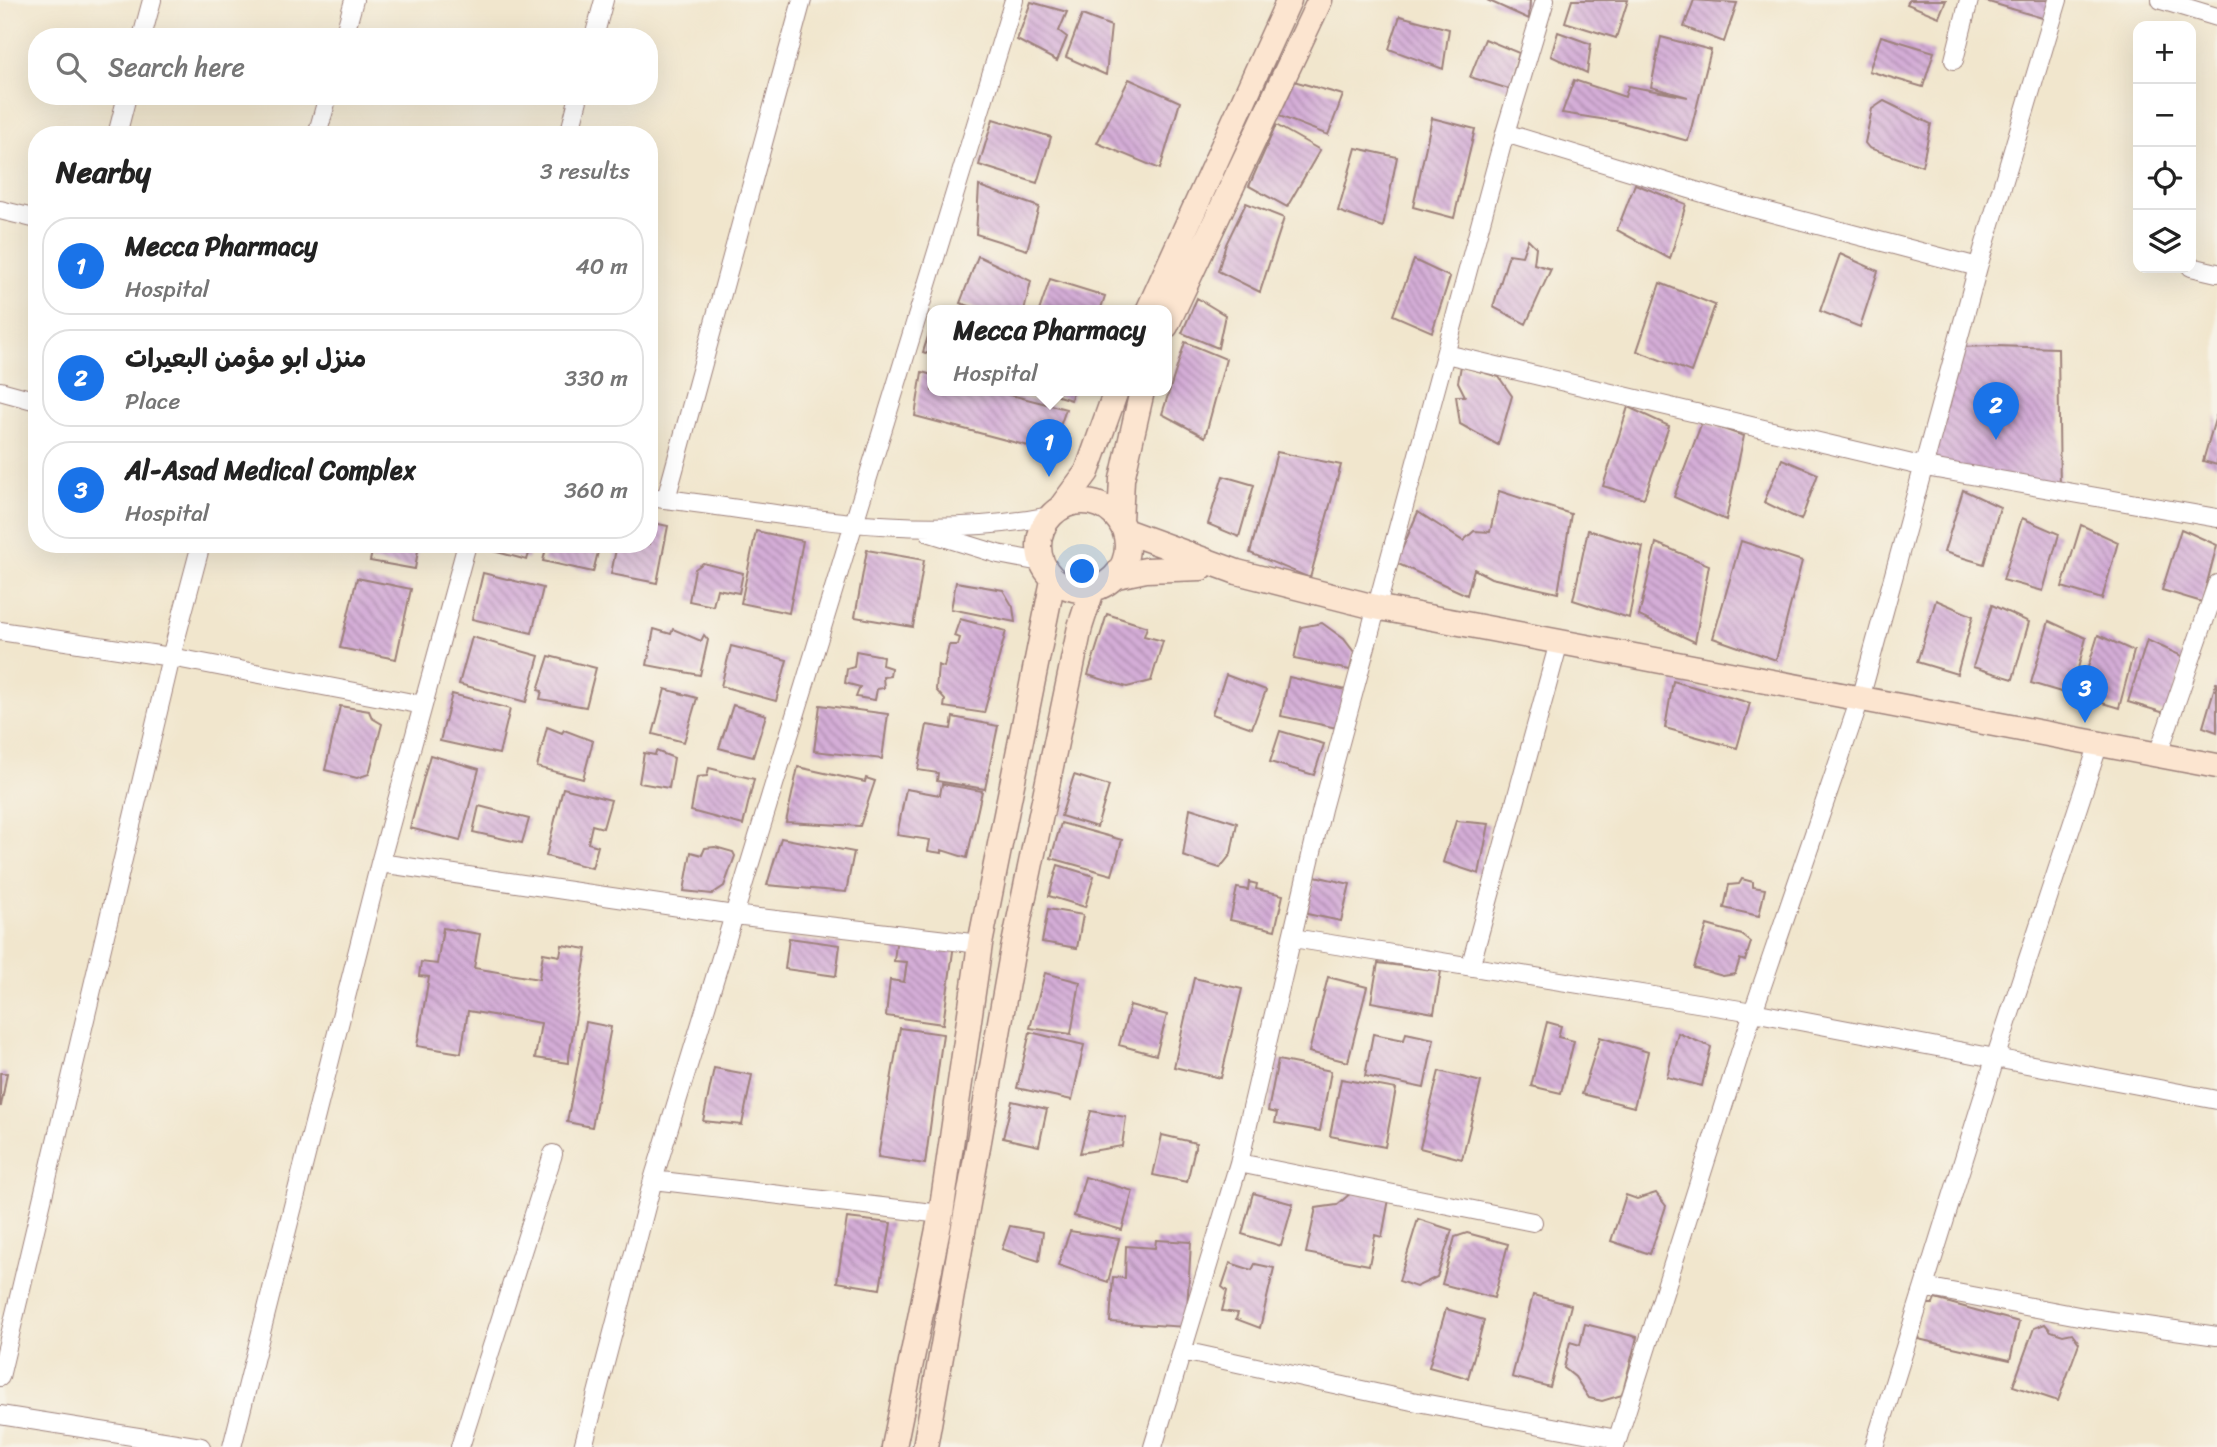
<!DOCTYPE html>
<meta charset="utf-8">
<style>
body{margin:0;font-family:Sriracha,"Playpen Sans Arabic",sans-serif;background:#f2f2f2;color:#222}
.controls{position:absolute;right:21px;top:21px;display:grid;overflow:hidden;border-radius:14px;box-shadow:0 7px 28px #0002}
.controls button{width:63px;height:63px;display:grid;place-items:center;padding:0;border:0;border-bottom:2px solid #e0e0e0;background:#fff;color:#222;font:35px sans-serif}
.you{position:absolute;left:1083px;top:572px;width:24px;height:24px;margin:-18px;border:5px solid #fff;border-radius:50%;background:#1a73e8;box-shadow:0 0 0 10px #1a73e833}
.badge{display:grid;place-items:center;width:46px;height:46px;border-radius:50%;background:#1a73e8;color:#fff;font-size:23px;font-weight:700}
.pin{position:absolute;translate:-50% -58px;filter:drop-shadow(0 2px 4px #0008)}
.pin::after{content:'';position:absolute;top:37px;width:24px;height:21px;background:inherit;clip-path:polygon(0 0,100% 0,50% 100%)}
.popup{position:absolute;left:927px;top:305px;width:245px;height:91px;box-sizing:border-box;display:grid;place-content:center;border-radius:14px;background:#fff;filter:drop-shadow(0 2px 5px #0005);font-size:23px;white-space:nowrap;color:#767676}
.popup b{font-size:26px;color:#222}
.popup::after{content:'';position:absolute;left:50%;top:100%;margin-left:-14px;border:14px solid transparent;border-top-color:#fff}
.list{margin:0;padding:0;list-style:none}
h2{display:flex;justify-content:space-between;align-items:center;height:91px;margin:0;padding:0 28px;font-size:30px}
h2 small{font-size:23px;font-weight:400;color:#767676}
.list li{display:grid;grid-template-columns:46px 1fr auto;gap:21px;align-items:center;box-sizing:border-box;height:98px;margin:0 14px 14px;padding:0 14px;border:2px solid #e0e0e0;border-radius:28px}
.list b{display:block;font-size:26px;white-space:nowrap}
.list p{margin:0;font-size:23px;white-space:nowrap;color:#767676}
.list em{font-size:23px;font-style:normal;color:#767676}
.icon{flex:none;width:38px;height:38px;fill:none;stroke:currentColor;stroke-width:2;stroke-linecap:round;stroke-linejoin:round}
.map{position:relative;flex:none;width:2217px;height:1447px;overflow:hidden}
.search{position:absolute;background:#fff;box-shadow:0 7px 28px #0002;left:28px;top:28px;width:630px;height:77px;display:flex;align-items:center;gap:18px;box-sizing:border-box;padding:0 24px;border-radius:28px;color:#767676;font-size:26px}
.panel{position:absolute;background:#fff;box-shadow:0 7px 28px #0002;left:28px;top:126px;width:630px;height:427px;border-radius:28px}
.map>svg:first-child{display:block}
.building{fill:url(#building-back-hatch)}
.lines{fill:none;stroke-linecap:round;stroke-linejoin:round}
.street-casing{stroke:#9e827c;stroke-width:20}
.secondary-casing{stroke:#9e827c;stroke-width:27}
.street{stroke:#fff;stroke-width:18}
.secondary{stroke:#fce5d0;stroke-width:24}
</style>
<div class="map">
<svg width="2217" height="1447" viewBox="0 0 2217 1447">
<defs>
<pattern id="building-back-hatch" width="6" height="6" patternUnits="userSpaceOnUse" patternTransform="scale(1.75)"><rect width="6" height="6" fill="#d4add7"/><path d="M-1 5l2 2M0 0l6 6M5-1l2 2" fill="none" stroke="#ae8caf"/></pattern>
</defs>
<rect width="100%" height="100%" fill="#f7f3e8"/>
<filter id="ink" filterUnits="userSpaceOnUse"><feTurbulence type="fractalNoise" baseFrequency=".0143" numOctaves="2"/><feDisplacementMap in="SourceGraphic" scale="14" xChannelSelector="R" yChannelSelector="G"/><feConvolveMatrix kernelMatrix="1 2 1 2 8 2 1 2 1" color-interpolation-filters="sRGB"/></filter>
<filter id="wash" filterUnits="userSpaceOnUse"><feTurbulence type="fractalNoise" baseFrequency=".00686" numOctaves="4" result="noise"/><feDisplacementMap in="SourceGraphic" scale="28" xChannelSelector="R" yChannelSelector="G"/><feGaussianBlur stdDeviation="1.57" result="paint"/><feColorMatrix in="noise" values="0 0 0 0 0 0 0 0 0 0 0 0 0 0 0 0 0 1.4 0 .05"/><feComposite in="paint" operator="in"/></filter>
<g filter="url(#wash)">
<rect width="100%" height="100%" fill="#f1e6cd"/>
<g id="blocks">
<!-- building -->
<path class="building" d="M 1487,0 L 1530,0 L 1529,19 Z
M 1572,0 L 1628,0 L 1616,38 L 1565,22 Z
M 1694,0 L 1737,3 L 1724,42 L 1684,27 Z
M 1909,0 L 1946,0 L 1939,17 L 1907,4 Z
M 1982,0 L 2054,0 L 2049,20 Z
M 1031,2 L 1067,12 L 1059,31 L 1067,37 L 1057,61 L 1017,40 Z
M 1082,15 L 1111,26 L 1106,75 L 1066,57 Z
M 1400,16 L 1449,29 L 1443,69 L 1389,49 Z
M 1558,32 L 1591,44 L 1587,73 L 1551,56 Z
M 1881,36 L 1934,52 L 1923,87 L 1869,71 Z
M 1661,37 L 1711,50 L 1688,141 L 1620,122 L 1562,113 L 1574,80 L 1625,97 L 1628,86 L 1688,97 L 1651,87 Z
M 1485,39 L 1519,53 L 1509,89 L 1470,77 Z
M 1129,79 L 1180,102 L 1160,169 L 1097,143 Z
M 1290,80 L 1343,95 L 1328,135 L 1274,114 Z
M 1884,101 L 1931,124 L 1922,166 L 1869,148 L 1865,143 L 1872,109 Z
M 1432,118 L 1475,129 L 1454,218 L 1413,207 Z
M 993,119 L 1051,137 L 1037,183 L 979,165 Z
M 1276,125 L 1320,150 L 1287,207 L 1249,186 Z
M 1356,148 L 1397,157 L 1383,227 L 1338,211 Z
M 1635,184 L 1686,204 L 1670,259 L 1617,230 Z
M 979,186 L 1039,207 L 1027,250 L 976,234 Z
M 1246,203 L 1284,218 L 1260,292 L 1218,271 L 1226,244 Z
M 1528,239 L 1536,247 L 1534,264 L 1551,269 L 1526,324 L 1493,307 L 1509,254 L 1522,256 Z
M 1840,254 L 1878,271 L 1860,327 L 1820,311 Z
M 978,256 L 1031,281 L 1024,311 L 985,311 L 960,303 Z
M 1414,260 L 1450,277 L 1432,332 L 1393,315 Z
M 1050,279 L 1105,296 L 1100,311 L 1039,311 Z
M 1660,283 L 1715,305 L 1691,372 L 1637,351 Z
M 1197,298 L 1225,315 L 1218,348 L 1182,333 Z
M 931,327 L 932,327 L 932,355 L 923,352 Z
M 1185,342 L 1226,359 L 1205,437 L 1162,414 Z
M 1994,346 L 2058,348 L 2060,492 L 1923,475 L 1957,347 Z
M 1461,366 L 1499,377 L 1512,396 L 1498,445 L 1460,424 L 1456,396 L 1465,396 L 1458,382 Z
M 922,372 L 932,375 L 932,391 L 995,391 L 1066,409 L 1051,452 L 915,416 Z
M 1042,391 L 1073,391 L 1071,400 Z
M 1628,407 L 1669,426 L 1644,498 L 1603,486 Z
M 2216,416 L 2217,416 L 2217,465 L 2203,461 Z
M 1702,422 L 1744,436 L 1726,520 L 1674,497 Z
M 1277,452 L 1341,465 L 1310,578 L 1250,553 Z
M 1782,459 L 1818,474 L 1801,520 L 1764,502 Z
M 1223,476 L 1254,485 L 1239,537 L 1208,524 Z
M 1963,490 L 2000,507 L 1984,564 L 1944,552 Z
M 1499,491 L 1571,514 L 1558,593 L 1491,578 L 1474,569 L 1467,595 L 1396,563 L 1418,512 L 1463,541 L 1474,531 L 1490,532 Z
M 2022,518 L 2059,534 L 2043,591 L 2003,580 Z
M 649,522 L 668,526 L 657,583 L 611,574 L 617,544 L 649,544 Z
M 2081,525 L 2118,542 L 2102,599 L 2062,587 Z
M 2181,529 L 2217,545 L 2202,602 L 2162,590 Z
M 1588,530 L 1643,547 L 1629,618 L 1573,600 Z
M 756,531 L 803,541 L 789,613 L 741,603 Z
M 1741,541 L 1802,561 L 1776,660 L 1713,638 Z
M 1656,543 L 1709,565 L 1695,642 L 1639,616 Z
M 374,544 L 419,544 L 415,569 L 370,561 Z
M 483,544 L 532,544 L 527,560 L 482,548 Z
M 547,544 L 600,544 L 593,572 L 543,561 Z
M 867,550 L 924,560 L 913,627 L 855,617 Z
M 703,563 L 743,573 L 739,593 L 717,589 L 713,606 L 689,601 L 695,569 Z
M 483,573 L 543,588 L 532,633 L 472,619 Z
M 357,578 L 411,589 L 396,659 L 340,648 Z
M 956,582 L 1003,590 L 1013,607 L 1015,622 L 951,609 Z
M 1936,600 L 1973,616 L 1957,674 L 1917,662 Z
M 1992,605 L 2029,622 L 2013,679 L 1973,667 Z
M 1107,614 L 1147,627 L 1144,636 L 1163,641 L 1151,681 L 1127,687 L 1088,675 Z
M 960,619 L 1006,631 L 984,713 L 944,707 L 945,700 L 936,690 L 938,665 L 944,667 L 949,645 L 958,645 L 960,638 L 954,636 Z
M 2049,621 L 2086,638 L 2071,695 L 2031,683 Z
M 1322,623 L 1344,639 L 1354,652 L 1350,670 L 1294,659 L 1301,627 Z
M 654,629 L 671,634 L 673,629 L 701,641 L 704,635 L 708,640 L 700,675 L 647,665 Z
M 2098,635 L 2134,651 L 2119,708 L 2079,696 Z
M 472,637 L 539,656 L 526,702 L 459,684 Z
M 2147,640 L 2184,657 L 2168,714 L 2128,702 Z
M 731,646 L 787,660 L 776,701 L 721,686 Z
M 856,651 L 883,656 L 882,665 L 891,668 L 890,676 L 883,677 L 884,688 L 877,689 L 875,700 L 856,697 L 860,687 L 845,683 L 847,669 L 854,667 Z
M 549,656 L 596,668 L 586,707 L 540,699 L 542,691 L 538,690 Z
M 1226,675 L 1266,690 L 1252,728 L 1212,714 Z
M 1289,677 L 1346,690 L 1337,728 L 1281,716 Z
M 1673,681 L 1750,703 L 1737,748 L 1665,728 Z
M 2216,683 L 2217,683 L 2217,732 L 2203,727 Z
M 665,689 L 697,698 L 684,742 L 653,734 Z
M 452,694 L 510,709 L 499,754 L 440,741 Z
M 733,705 L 766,715 L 753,757 L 719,748 Z
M 820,705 L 888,714 L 882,759 L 814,751 Z
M 340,706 L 369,711 L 372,718 L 382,724 L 369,774 L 357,778 L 325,770 Z
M 953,717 L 998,726 L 985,789 L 937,781 L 938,773 L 918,770 L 927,725 L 951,729 Z
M 547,727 L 562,733 L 564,730 L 593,741 L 583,779 L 537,767 Z
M 1280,731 L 1324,744 L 1314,775 L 1270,762 Z
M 656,751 L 674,758 L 669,788 L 639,783 L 644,753 L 655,755 Z
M 430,755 L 479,769 L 460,841 L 410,828 Z
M 798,767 L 865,782 L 866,778 L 875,781 L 860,826 L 786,822 Z
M 709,768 L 754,779 L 743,825 L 691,811 L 697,777 L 707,776 Z
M 1074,775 L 1109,786 L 1097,827 L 1061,816 Z
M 942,784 L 982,791 L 967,858 L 942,850 L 942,853 L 928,851 L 930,840 L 897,835 L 906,789 L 940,795 Z
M 563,788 L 611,800 L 603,828 L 592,825 L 588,843 L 598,846 L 592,868 L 546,856 Z
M 479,806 L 529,819 L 522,843 L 473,832 Z
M 1190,808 L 1237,823 L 1231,854 L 1220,868 L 1183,856 Z
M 1456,821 L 1489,824 L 1479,874 L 1443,862 Z
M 1061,823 L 1122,840 L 1112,875 L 1051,858 Z
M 781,838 L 854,852 L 846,892 L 767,885 Z
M 715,847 L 733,852 L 735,856 L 724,886 L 712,894 L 684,891 L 691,852 L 702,855 L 705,848 Z
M 1058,865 L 1094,876 L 1085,907 L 1049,896 Z
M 1315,876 L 1350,884 L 1341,921 L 1307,914 Z
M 1742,879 L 1753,882 L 1753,887 L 1765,889 L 1759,916 L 1724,908 L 1729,885 L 1739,884 Z
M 1249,882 L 1257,884 L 1256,889 L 1283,895 L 1275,930 L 1230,920 L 1237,888 L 1248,890 Z
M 1048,909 L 1083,915 L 1077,948 L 1042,942 Z
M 1707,925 L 1742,935 L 1751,942 L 1745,961 L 1740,959 L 1735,974 L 1723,976 L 1694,968 Z
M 443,928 L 480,934 L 474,968 L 539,979 L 543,953 L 560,956 L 562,945 L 587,949 L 568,1063 L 535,1058 L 541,1023 L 468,1011 L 461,1053 L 417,1046 L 429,977 L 419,976 L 421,962 L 437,964 Z
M 897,936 L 954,944 L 943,1024 L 886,1016 L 890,980 L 904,982 L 907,962 L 894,961 Z
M 789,938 L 840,945 L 836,976 L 785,969 Z
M 1378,963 L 1441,971 L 1434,1013 L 1371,1002 Z
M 1045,973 L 1080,982 L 1071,1034 L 1030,1028 Z
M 1328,977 L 1367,987 L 1348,1062 L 1309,1052 Z
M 1194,978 L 1242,989 L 1221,1078 L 1174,1067 Z
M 1130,1005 L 1167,1015 L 1156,1055 L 1119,1045 Z
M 586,1022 L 611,1027 L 592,1127 L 567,1122 Z
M 1547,1022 L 1561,1026 L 1558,1037 L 1574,1041 L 1561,1093 L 1531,1086 Z
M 900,1028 L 943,1034 L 925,1164 L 878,1157 Z
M 1030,1032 L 1084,1045 L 1072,1100 L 1017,1088 Z
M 1406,1033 L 1434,1039 L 1424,1088 L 1365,1076 L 1373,1034 L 1404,1040 Z
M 1678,1033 L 1711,1047 L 1702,1086 L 1667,1077 Z
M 1600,1037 L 1648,1052 L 1634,1107 L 1582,1094 Z
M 1278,1060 L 1331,1071 L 1320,1131 L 1275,1123 L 1277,1113 L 1268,1111 Z
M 714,1068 L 752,1075 L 742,1125 L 703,1121 Z
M 1439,1071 L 1481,1082 L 1462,1159 L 1420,1148 Z
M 0,1073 L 7,1073 L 1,1106 L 0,1106 Z
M 1341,1079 L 1396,1089 L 1385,1147 L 1330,1136 Z
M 1012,1101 L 1047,1109 L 1039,1146 L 1003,1138 Z
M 1091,1111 L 1126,1117 L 1122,1146 L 1080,1153 Z
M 1162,1135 L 1196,1143 L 1187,1182 L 1153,1175 Z
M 1085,1177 L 1133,1191 L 1122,1230 L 1074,1216 Z
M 1352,1192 L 1389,1199 L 1382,1237 L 1375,1235 L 1369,1265 L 1306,1253 L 1316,1208 L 1337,1205 Z
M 1253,1193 L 1293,1204 L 1281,1246 L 1242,1234 Z
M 1656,1193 L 1666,1206 L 1650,1254 L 1611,1241 L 1626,1195 L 1637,1199 Z
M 847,1218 L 891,1223 L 880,1289 L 837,1282 Z
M 1418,1219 L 1452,1230 L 1437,1277 L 1416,1287 L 1399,1281 Z
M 1010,1226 L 1043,1232 L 1039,1261 L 1002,1249 Z
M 1070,1231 L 1119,1239 L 1108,1282 L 1058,1265 Z
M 1467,1233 L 1508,1244 L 1494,1298 L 1442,1284 L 1455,1237 Z
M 1156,1240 L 1191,1242 L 1186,1327 L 1110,1322 L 1113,1277 L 1125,1278 L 1126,1246 L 1155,1248 Z
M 1230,1263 L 1252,1270 L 1255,1264 L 1274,1268 L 1260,1328 L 1236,1319 L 1238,1313 L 1222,1311 L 1227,1291 L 1222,1287 Z
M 1533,1295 L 1571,1305 L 1550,1387 L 1512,1377 Z
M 1935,1299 L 2019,1322 L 2010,1360 L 1918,1339 L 1927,1304 L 1933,1304 Z
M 1446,1309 L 1484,1320 L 1468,1378 L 1429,1367 Z
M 1585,1324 L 1637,1337 L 1622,1395 L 1602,1401 L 1589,1398 L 1575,1377 L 1564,1368 L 1570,1342 L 1580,1345 Z
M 2045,1324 L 2051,1331 L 2063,1335 L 2072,1333 L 2079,1343 L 2058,1401 L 2013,1386 L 2034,1328 Z"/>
</g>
</g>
<g filter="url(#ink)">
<use href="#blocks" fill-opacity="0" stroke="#9e827c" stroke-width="2"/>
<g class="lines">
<!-- street casing -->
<g class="street-casing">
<path id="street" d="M 2161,0 L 2217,17
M 142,37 L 152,0
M 344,37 L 354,0
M 594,37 L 604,0
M 1954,60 L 1969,0
M 1505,133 L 1742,205 L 1978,267
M 117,135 L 127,96
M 317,135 L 328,96
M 569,135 L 579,96
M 0,210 L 37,219
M 2191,267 L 2217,273
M 1446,354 L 1925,467 L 2217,518
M 0,391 L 37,401
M 649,497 C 784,513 915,543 1050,516
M 666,499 L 802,0
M 930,533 L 998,554 L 1041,562
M 0,631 L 171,657 L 423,705
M 2158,754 L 2217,584
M 380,863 L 734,915 L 980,944
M 1293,938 L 1753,1012 L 2217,1100
M 1471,964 L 1559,642
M 1239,1163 L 1533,1222
M 653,1180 L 941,1214
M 1925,1287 L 2084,1317 L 2217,1336
M 1183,1351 L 1412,1401 L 1617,1439
M 0,1377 L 171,657 L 201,544
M 0,1415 L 201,1447
M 232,1447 L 380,863 L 467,544
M 460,1447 L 553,1154
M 583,1447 L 653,1180 L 1014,0
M 1153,1447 L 1239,1163 L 1322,809 L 1505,133 L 1545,0
M 1615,1447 L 1753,1012 L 1860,699 L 1978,267 L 2058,0
M 1874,1447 L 1995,1059 L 2099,743"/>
</g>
<!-- secondary casing -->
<g class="secondary-casing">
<path id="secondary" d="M 1148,311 L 1289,0
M 1166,326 L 1320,0
M1039 546a44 44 0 1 1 88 0a44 44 0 1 1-88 0Z
M 1061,507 L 1087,472 L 1116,391
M 1120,521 L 1122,479 L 1142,391
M 1125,531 L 1237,572 L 1375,607 L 2217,766
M 1117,576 L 1146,570 L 1201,568
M 894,1447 L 941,1214 L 980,944 L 1053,580
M 925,1447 L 1012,954 L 1080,627 L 1092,590"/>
</g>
<!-- street -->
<use href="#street" class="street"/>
<!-- secondary -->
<use href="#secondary" class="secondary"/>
</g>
</g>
</svg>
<div class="controls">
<button>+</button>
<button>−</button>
<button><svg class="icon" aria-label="locate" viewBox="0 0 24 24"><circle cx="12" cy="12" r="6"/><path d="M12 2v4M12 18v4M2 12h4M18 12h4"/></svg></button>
<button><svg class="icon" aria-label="layers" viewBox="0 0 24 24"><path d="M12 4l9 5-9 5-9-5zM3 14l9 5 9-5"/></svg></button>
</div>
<div class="you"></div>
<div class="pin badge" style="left:1049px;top:477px">1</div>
<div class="popup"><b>Mecca Pharmacy</b>Hospital</div>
<div class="pin badge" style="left:1996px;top:440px">2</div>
<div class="pin badge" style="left:2085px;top:723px">3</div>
<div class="search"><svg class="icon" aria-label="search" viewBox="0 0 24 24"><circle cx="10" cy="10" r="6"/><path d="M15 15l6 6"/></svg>Search here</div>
<section class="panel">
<h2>Nearby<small>3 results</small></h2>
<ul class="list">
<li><span class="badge">1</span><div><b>Mecca Pharmacy</b><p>Hospital</p></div><em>40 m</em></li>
<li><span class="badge">2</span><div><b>منزل ابو مؤمن البعيرات</b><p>Place</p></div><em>330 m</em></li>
<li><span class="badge">3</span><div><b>Al-Asad Medical Complex</b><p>Hospital</p></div><em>360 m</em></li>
</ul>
</section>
</div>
